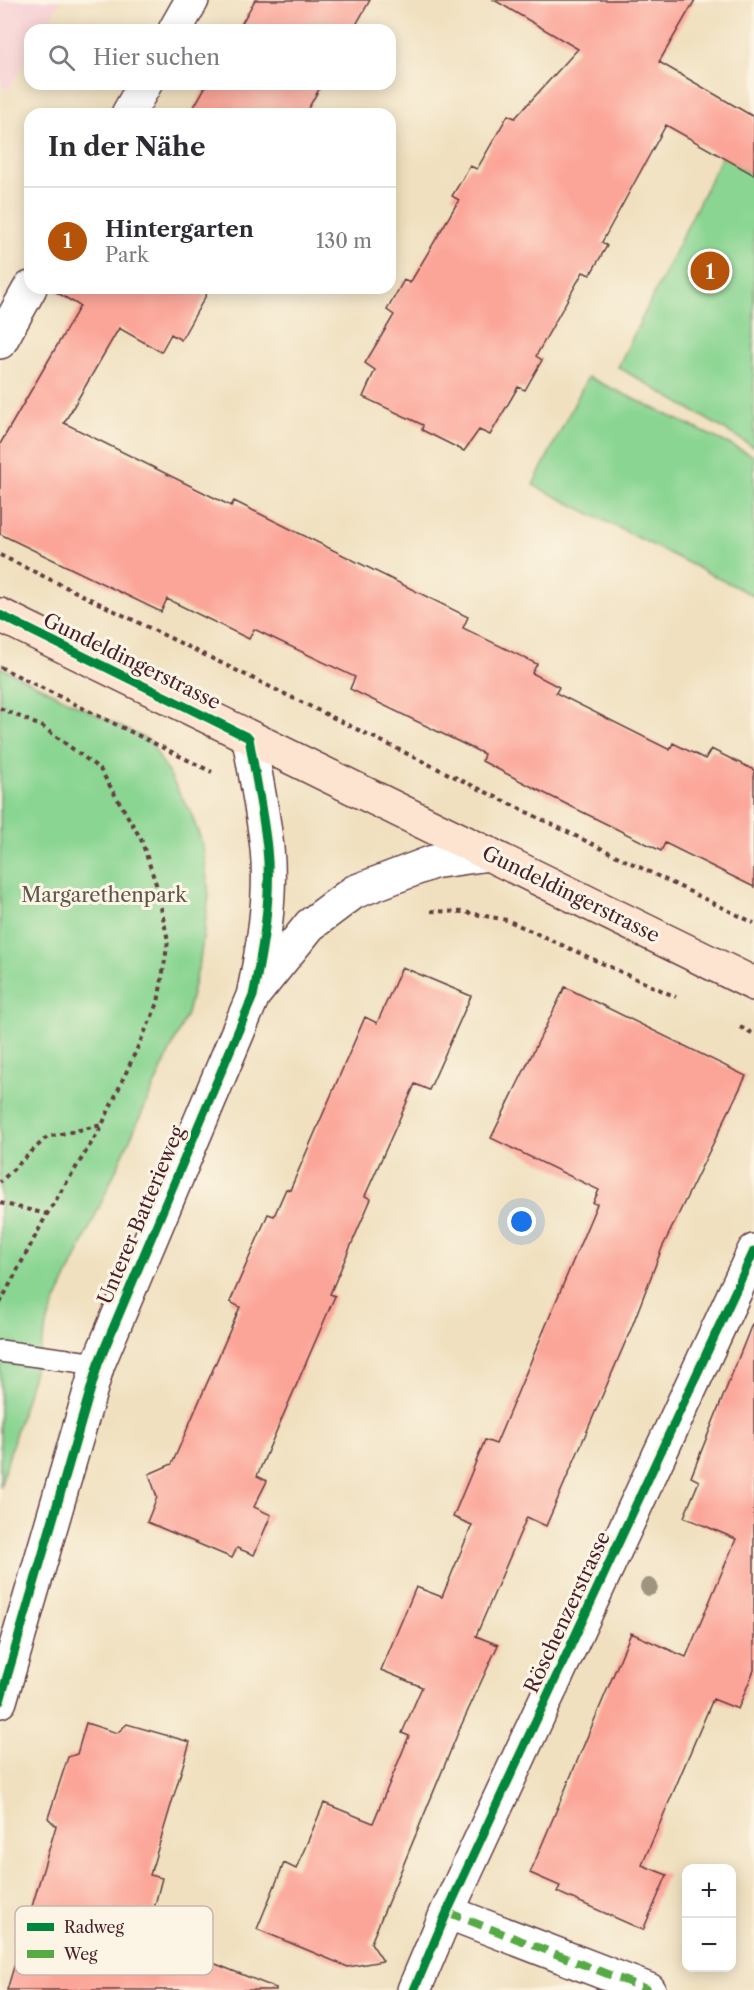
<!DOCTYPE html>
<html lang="de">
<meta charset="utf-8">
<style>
body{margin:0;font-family:"Libre Caslon Text",serif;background:#f2f2f3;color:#2b2b33}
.controls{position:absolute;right:18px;bottom:18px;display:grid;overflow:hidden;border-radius:12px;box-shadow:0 3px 15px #0003}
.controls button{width:54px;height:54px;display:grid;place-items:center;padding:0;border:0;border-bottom:2px solid #e1e1e2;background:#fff;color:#2b2b33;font:30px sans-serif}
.you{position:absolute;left:522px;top:1222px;width:21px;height:21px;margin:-15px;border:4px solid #fff;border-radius:50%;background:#1a73e8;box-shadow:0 0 0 9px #1a73e833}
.badge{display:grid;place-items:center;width:39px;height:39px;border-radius:50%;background:#b45309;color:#fff;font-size:20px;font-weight:700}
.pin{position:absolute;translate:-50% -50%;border:3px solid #fff;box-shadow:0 2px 6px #0006}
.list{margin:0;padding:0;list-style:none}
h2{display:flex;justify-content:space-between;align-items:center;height:78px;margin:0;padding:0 24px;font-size:26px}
h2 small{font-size:20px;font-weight:400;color:#7c7c81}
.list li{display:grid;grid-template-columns:39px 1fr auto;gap:18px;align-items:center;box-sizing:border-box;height:108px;padding:0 24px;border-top:2px solid #e1e1e2}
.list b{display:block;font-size:22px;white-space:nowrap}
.list p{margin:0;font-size:20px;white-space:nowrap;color:#7c7c81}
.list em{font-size:20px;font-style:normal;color:#7c7c81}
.icon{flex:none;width:33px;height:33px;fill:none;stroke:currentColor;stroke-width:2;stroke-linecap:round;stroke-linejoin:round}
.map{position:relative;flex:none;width:754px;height:1990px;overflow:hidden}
.search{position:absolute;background:#fff;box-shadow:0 3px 15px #0003;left:24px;top:24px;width:372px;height:66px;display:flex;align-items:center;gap:15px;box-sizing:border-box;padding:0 21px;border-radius:18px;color:#7c7c81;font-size:22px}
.panel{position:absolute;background:#fff;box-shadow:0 3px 15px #0003;left:24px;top:108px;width:372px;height:186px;border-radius:18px}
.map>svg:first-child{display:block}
.built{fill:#f7cfd4}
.green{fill:#8ad592;stroke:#6a7a5e;stroke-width:1.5}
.building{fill:#fba598}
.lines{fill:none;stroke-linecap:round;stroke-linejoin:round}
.service-casing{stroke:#633c41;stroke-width:24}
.minor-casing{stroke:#633c41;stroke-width:36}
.secondary-casing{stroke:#633c41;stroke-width:36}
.path{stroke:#633c41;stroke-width:4;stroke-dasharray:4.5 4.5;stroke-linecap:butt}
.service{stroke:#fff;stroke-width:21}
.minor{stroke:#fff;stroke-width:33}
.secondary{stroke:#fde4d1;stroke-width:33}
.quiet{stroke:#57aa44;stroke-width:8;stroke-dasharray:15 8;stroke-linecap:butt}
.cycleway-casing{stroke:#fcf5e5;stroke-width:13}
.cycleway{stroke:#00873e;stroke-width:9}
.tree{fill:#9f947f}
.labels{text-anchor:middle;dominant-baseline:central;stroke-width:6;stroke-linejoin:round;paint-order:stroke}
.street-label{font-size:20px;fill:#4a1f2b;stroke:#fcf5e5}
.park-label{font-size:20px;fill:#5d564a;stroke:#fcf5e5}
.key{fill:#fcf5e5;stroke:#c7b5ad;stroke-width:1.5}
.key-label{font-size:16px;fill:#4a1f2b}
</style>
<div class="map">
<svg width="754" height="1990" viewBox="0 0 754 1990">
<rect width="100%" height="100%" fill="#fcf5e5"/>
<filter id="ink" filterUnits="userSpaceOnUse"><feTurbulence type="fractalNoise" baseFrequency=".0167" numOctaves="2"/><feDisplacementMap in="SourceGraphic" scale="12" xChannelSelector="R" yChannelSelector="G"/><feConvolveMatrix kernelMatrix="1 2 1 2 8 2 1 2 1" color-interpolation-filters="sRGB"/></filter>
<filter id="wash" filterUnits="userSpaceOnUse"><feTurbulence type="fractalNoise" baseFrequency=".008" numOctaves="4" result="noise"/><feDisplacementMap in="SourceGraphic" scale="24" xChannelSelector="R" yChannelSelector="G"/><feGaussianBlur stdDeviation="1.35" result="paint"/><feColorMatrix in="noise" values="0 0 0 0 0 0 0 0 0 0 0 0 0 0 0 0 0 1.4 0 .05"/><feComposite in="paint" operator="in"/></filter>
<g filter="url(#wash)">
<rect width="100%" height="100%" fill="#f0e0bf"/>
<!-- built -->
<path class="built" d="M 0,0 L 61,0 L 43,30 L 30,30 L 30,53 L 8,90 L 0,85 Z"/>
<!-- green -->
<path class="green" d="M 722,156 L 754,175 L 754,447 L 618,367 Z
M 588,377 L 754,456 L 754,596 L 533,485 Z
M 0,667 L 150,741 L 191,813 L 203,846 L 209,895 L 200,960 L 187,1014 L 50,1315 L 0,1487 Z"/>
<g id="blocks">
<!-- building -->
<path class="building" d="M 255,0 L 370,0 L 353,30 L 238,30 Z
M 494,0 L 695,0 L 659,62 L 754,117 L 754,175 L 666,125 L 602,242 L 607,246 L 590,275 L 583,272 L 536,356 L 542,360 L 525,390 L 518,387 L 490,435 L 479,430 L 464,451 L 422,430 L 423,425 L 363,397 L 375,370 L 365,363 L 394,315 L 387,310 L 404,280 L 410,283 L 459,200 L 452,196 L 470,166 L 477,169 L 508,115 L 515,118 L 578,49 Z
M 207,84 L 322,84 L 305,114 L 190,114 Z
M 49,288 L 210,288 L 181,340 L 171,334 L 161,352 L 119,328 L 64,423 L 231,506 L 234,501 L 468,617 L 463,628 L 537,664 L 532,673 L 559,687 L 556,693 L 670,750 L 673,743 L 705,759 L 711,749 L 754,770 L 754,887 L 665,843 L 661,851 L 544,793 L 482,761 L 484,754 L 350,689 L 355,677 L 254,629 L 249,639 L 167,599 L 161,612 L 0,534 L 0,444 L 80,306 Z
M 402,967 L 471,996 L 429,1090 L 415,1084 L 365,1196 L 371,1199 L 330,1294 L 335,1296 L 257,1476 L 267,1481 L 254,1507 L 271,1515 L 254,1555 L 237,1548 L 232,1558 L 147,1522 L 157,1497 L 149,1474 L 172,1464 L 240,1307 L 230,1302 L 268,1214 L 274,1216 L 286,1189 L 290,1190 L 365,1017 L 377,1023 Z
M 565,987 L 746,1076 L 662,1248 L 631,1329 L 546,1526 L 527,1517 L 476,1636 L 498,1645 L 460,1728 L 371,1943 L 383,1961 L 348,1967 L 257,1929 L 284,1863 L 296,1869 L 324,1803 L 373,1823 L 409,1736 L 402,1733 L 422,1687 L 381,1670 L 416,1587 L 442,1597 L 472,1525 L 453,1517 L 485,1440 L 496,1444 L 597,1204 L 593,1203 L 599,1190 L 491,1138 Z
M 752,1324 L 754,1325 L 754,1670 L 738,1709 L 713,1699 L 672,1795 L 642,1865 L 667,1875 L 643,1930 L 557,1892 L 560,1886 L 530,1873 L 631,1633 L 686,1657 L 736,1539 L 684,1517 L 699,1481 L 691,1477 Z
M 86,1723 L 117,1733 L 127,1724 L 190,1742 L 150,1875 L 162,1878 L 150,1924 L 188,1953 L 276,1988 L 276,1990 L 7,1990 L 56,1826 L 48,1818 L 68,1757 L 77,1754 Z"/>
</g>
</g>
<g filter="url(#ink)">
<use href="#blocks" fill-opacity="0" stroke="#633c41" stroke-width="1.5"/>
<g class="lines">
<!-- service casing -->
<g class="service-casing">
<path id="service" d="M 0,1351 L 98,1364"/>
</g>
<!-- minor casing -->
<g class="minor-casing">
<path id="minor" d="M 175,30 L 192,0
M 128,114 L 145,84
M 0,342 L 30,288
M 256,992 L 310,925 L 354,892 L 433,862 L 489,854
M 0,1701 L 98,1364 L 253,996 C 263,948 272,897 267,848 C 263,811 255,774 249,738
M 447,1912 L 649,1990
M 414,1990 L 447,1912 L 754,1251"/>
</g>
<!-- secondary casing -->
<g class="secondary-casing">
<path id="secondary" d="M 0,615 L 754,984"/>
</g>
<!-- path -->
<path class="path" d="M 0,555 L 754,923
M 0,667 L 212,772
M 0,708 L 43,727 L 100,769 L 141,839 L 156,884 L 168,941 L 158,1003 L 102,1125 L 47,1137 L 0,1182
M 431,911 L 464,912 L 507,920 L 676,997
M 740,1027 L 754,1034
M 0,1203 L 47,1214
M 0,1303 L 47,1214 L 102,1126"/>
<!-- service -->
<use href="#service" class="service"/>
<!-- minor -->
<use href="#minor" class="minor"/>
<!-- secondary -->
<use href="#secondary" class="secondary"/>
<!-- quiet -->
<path class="quiet" d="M 447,1912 L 649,1990"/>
<!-- cycleway casing -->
<g class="cycleway-casing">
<path id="cycleway" d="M 0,615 L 249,738 C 255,774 263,811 267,848 C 272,897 263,948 253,996 L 98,1364 L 0,1701
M 414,1990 L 447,1912 L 754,1251"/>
</g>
<!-- cycleway -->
<use href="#cycleway" class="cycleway"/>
</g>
<!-- trees -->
<circle class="tree" cx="649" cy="1587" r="9"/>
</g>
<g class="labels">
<!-- street labels -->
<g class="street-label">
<text transform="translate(132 661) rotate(26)">Gundeldingerstrasse</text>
<text transform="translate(571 894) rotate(26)">Gundeldingerstrasse</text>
<text transform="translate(141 1215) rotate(-67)">Unterer Batterieweg</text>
<text transform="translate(567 1612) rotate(-65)">Röschenzerstrasse</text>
</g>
<!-- park labels -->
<g class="park-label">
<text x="104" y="895">Margarethenpark</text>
</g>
</g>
<!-- legend -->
<rect x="15" y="1906" width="198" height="69" rx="9" class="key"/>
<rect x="27" y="1923" width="27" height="8" fill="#00873e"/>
<rect x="27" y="1950" width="27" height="8" fill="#57aa44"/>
<g class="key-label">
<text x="64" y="1933">Radweg</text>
<text x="64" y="1960">Weg</text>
</g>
</svg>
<div class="controls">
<button>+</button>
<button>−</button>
</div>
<div class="you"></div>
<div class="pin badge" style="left:710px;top:271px">1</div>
<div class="search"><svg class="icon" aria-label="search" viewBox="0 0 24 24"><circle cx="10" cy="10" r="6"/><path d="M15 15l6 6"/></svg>Hier suchen</div>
<section class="panel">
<h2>In der Nähe<small></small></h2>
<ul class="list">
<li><span class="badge">1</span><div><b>Hintergarten</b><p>Park</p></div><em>130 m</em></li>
</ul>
</section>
</div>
